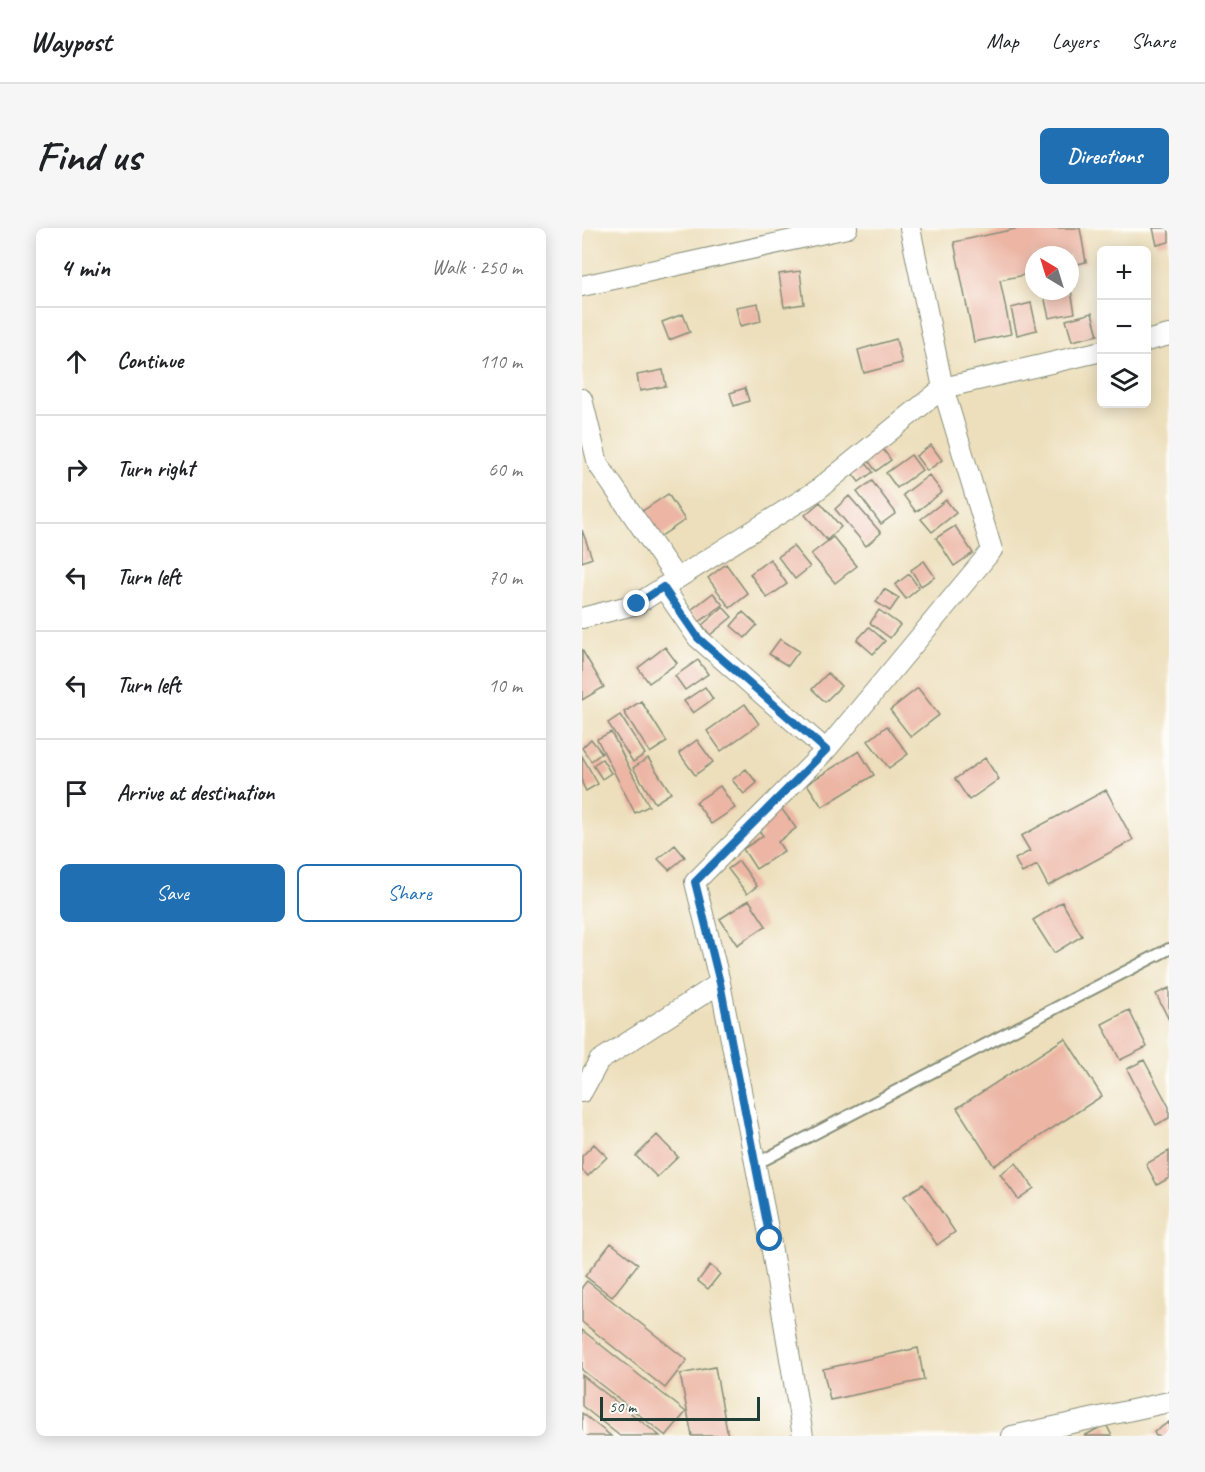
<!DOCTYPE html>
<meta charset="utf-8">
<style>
body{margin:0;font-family:Caveat,sans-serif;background:#f6f6f6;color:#202124}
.controls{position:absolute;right:18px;top:18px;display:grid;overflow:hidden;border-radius:9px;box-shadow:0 3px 15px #0003}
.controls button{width:54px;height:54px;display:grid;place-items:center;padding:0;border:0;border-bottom:2px solid #e0e0e0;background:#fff;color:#202124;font:30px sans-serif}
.compass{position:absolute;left:443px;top:18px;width:54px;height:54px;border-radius:50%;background:#fff;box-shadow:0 3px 15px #0003;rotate:322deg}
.scale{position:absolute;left:18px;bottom:15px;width:160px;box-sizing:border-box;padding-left:6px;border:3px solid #1f3d34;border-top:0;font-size:16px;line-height:21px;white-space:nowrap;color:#1f3d34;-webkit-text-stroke:4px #fdfcf7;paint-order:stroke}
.stop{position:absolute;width:18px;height:18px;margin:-14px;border:4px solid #1f6fb2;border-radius:50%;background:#fff}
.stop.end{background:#1f6fb2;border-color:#fff;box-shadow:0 2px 6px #0008}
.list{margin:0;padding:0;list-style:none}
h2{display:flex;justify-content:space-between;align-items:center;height:78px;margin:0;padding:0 24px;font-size:26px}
h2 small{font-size:20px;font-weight:400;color:#757577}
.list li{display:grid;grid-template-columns:39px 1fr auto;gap:18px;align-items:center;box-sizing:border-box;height:108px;padding:0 24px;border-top:2px solid #e0e0e0}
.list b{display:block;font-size:22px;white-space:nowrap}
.list em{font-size:20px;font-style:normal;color:#757577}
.actions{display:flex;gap:12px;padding:18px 24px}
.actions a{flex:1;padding:14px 0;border:2px solid #1f6fb2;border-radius:9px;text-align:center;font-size:21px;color:#1f6fb2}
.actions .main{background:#1f6fb2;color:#fff}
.icon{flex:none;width:33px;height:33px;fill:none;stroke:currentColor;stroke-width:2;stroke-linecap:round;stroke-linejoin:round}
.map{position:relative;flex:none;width:587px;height:1208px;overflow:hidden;border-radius:9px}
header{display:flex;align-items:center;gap:36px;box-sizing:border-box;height:84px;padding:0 30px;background:#fff;border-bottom:2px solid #e0e0e0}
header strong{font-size:28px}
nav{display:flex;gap:33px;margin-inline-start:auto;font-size:21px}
.intro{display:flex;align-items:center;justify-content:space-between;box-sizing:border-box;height:144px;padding:0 36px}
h1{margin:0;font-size:42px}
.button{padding:15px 27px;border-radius:9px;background:#1f6fb2;color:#fff;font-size:21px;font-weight:700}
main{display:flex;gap:36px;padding:0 36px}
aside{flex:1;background:#fff;border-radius:9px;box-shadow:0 3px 15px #0003}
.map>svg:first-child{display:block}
.building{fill:#ecb5a4}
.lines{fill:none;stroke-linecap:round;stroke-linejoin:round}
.service-casing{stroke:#868e78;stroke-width:14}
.minor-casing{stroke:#868e78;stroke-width:22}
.service{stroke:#fff;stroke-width:10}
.minor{stroke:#fff;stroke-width:20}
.route{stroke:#1f6fb2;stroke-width:8}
</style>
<header>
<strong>Waypost</strong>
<nav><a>Map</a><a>Layers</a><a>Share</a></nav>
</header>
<div class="intro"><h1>Find us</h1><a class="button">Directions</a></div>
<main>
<aside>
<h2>4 min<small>Walk · 250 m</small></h2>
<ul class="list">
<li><svg class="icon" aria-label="ahead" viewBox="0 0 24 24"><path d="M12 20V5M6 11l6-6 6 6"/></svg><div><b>Continue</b></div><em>110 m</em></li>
<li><svg class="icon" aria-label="right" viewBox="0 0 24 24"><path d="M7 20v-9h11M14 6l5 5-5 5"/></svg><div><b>Turn right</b></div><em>60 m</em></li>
<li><svg class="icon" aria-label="left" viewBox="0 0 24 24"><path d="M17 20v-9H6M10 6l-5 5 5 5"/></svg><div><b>Turn left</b></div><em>70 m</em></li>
<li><svg class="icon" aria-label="left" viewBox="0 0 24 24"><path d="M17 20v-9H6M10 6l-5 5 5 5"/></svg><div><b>Turn left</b></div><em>10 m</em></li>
<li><svg class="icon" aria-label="arrive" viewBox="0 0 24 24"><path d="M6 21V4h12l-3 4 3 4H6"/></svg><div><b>Arrive at destination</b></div></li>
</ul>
<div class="actions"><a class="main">Save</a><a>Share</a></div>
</aside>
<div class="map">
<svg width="587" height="1208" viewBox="0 0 587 1208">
<rect width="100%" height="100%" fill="#fdfcf7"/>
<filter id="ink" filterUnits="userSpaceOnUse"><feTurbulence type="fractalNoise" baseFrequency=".0167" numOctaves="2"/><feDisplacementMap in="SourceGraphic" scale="12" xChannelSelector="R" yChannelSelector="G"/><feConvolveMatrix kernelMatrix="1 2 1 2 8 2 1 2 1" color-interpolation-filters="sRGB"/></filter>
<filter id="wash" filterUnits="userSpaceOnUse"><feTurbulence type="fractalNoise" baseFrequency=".008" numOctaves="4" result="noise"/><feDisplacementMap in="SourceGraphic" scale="24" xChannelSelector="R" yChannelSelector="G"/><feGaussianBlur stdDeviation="1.35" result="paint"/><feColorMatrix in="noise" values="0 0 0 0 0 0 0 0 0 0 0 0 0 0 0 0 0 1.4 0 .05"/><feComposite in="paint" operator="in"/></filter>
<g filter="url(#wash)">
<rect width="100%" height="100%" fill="#eddfbc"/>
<g id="blocks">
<!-- building -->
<path class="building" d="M 438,0 L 498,0 L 504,34 L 488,38 L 488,27 L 452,27 L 452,45 L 418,52 L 429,106 L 392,114 L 372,14 Z
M 571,0 L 587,0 L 587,14 L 575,17 Z
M 218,43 L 222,76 L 202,79 L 197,46 Z
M 461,63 L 489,63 L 493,85 L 467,90 Z
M 176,75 L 179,93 L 158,98 L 154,79 Z
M 449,75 L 455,102 L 435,107 L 429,80 Z
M 510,85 L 516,107 L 490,113 L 484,92 Z
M 101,86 L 108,104 L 87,112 L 80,94 Z
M 314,111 L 320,135 L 282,145 L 276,122 Z
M 81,142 L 84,158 L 58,163 L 55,147 Z
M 163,160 L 167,173 L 152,178 L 148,165 Z
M 297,216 L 309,232 L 294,243 L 282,227 Z
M 349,217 L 360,232 L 345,243 L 334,228 Z
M 329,227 L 340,242 L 315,260 L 304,245 Z
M 280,230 L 291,244 L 277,254 L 266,240 Z
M 347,247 L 360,264 L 334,284 L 321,267 Z
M 290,253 L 314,285 L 299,296 L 275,264 Z
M 86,266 L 103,292 L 76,310 L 59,284 Z
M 267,268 L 299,305 L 284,318 L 253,281 Z
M 364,272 L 374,285 L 350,304 L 339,291 Z
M 238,274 L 259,299 L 245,312 L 223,287 Z
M 373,298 L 391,325 L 372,338 L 354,310 Z
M 0,302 L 10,330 L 0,334 Z
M 251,309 L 275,338 L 253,355 L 229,326 Z
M 211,318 L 228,339 L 213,351 L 196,329 Z
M 188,331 L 205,356 L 185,370 L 168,346 Z
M 342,333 L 353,349 L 339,358 L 329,342 Z
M 144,336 L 166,366 L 148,380 L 126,350 Z
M 327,346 L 337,360 L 324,371 L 313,357 Z
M 302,361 L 317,370 L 308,383 L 294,374 Z
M 131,365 L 141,377 L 117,394 L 109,382 Z
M 141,379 L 150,389 L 128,407 L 120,397 Z
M 297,382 L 318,397 L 308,410 L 288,395 Z
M 161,384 L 175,397 L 163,410 L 149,398 Z
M 287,399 L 303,413 L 291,426 L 275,412 Z
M 198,411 L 217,423 L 206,438 L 187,426 Z
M 83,419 L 95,435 L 67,455 L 56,440 Z
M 0,422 L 22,459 L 0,472 Z
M 116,432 L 126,446 L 103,462 L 93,448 Z
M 246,445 L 259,458 L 243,474 L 230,461 Z
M 123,459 L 131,471 L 111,485 L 102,473 Z
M 336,460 L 357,487 L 329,509 L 308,482 Z
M 59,473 L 85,514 L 68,525 L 42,484 Z
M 163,476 L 177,496 L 139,523 L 125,503 Z
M 38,487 L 63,526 L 51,534 L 26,495 Z
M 305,498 L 326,526 L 307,540 L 286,513 Z
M 29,504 L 67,578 L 53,585 L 15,511 Z
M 9,511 L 20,525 L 9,533 L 0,520 Z
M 115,512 L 131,534 L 113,547 L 97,525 Z
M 277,523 L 292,547 L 240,579 L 225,556 Z
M 0,528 L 16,556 L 4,563 L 0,555 Z
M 66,530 L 89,565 L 73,575 L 51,540 Z
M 403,530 L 417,551 L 387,572 L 373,551 Z
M 20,531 L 29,545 L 20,551 L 11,537 Z
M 164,541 L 175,555 L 162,566 L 150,552 Z
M 138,558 L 153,580 L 129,596 L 114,574 Z
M 524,562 L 551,612 L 466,658 L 455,637 L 440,645 L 433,631 L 448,623 L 439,608 Z
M 199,580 L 214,600 L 196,614 L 202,623 L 174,641 L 161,621 L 181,608 L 175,599 Z
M 93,617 L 103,629 L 87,642 L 76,631 Z
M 157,633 L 175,658 L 165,666 L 146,641 Z
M 167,672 L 184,698 L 155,717 L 138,691 Z
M 480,674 L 500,708 L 472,725 L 451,692 Z
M 587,760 L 587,792 L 574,766 Z
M 547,782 L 565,819 L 538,832 L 520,796 Z
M 483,810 L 520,868 L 412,938 L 375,880 Z
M 562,832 L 587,879 L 587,890 L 574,897 L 545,841 Z
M 75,907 L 96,929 L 75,949 L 54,928 Z
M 12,916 L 25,929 L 6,948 L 0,942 L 0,928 Z
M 587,923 L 587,950 L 575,957 L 564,936 Z
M 434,935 L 452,960 L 436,971 L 418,946 Z
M 341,956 L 373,1004 L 355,1017 L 322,968 Z
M 29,1015 L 56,1036 L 30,1069 L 3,1048 Z
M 128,1037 L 138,1046 L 126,1061 L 116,1053 Z
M 5,1053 L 105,1132 L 83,1160 L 0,1094 L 0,1059 Z
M 0,1102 L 104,1184 L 84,1208 L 0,1142 Z
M 336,1120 L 342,1152 L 248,1172 L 241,1141 Z
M 133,1139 L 146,1208 L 110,1208 L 98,1146 Z
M 0,1147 L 78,1208 L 38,1208 L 0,1178 Z
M 0,1185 L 29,1208 L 0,1208 Z
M 587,1194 L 587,1208 L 574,1208 L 572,1204 Z
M 524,1196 L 530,1208 L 502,1208 Z"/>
</g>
</g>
<g filter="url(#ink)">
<use href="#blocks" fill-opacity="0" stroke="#868e78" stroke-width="1.5"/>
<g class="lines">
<!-- service casing -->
<g class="service-casing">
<path id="service" d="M 172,937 L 587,721"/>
</g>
<!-- minor casing -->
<g class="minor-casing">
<path id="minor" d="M 0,58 L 265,0
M 564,113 L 587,107
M 0,171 L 16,236 L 94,350
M 81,359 L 116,410 L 244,522
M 0,390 L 55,376 L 234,263 L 361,160 L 520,123
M 138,755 L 188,1011 L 221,1208
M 0,864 L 17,833 L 138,755 L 113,654 L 244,522 L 410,322 L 361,160 L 328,0
M 430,1208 L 587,1174"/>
</g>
<!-- service -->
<use href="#service" class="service"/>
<!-- minor -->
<use href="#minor" class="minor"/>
</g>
</g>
<g class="lines" filter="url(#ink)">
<!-- route -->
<path class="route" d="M 55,376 L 81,359 L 116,410 L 244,522 L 113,654 L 138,755 L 188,1011"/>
</g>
</svg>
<div class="controls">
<button>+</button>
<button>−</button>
<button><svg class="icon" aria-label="layers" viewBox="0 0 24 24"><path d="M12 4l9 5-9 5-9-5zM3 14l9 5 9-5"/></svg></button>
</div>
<svg class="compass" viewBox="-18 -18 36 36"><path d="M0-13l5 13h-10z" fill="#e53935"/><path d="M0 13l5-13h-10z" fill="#757577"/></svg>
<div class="scale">50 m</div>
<div class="stop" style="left:188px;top:1011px"></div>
<div class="stop end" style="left:55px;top:376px"></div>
</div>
</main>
